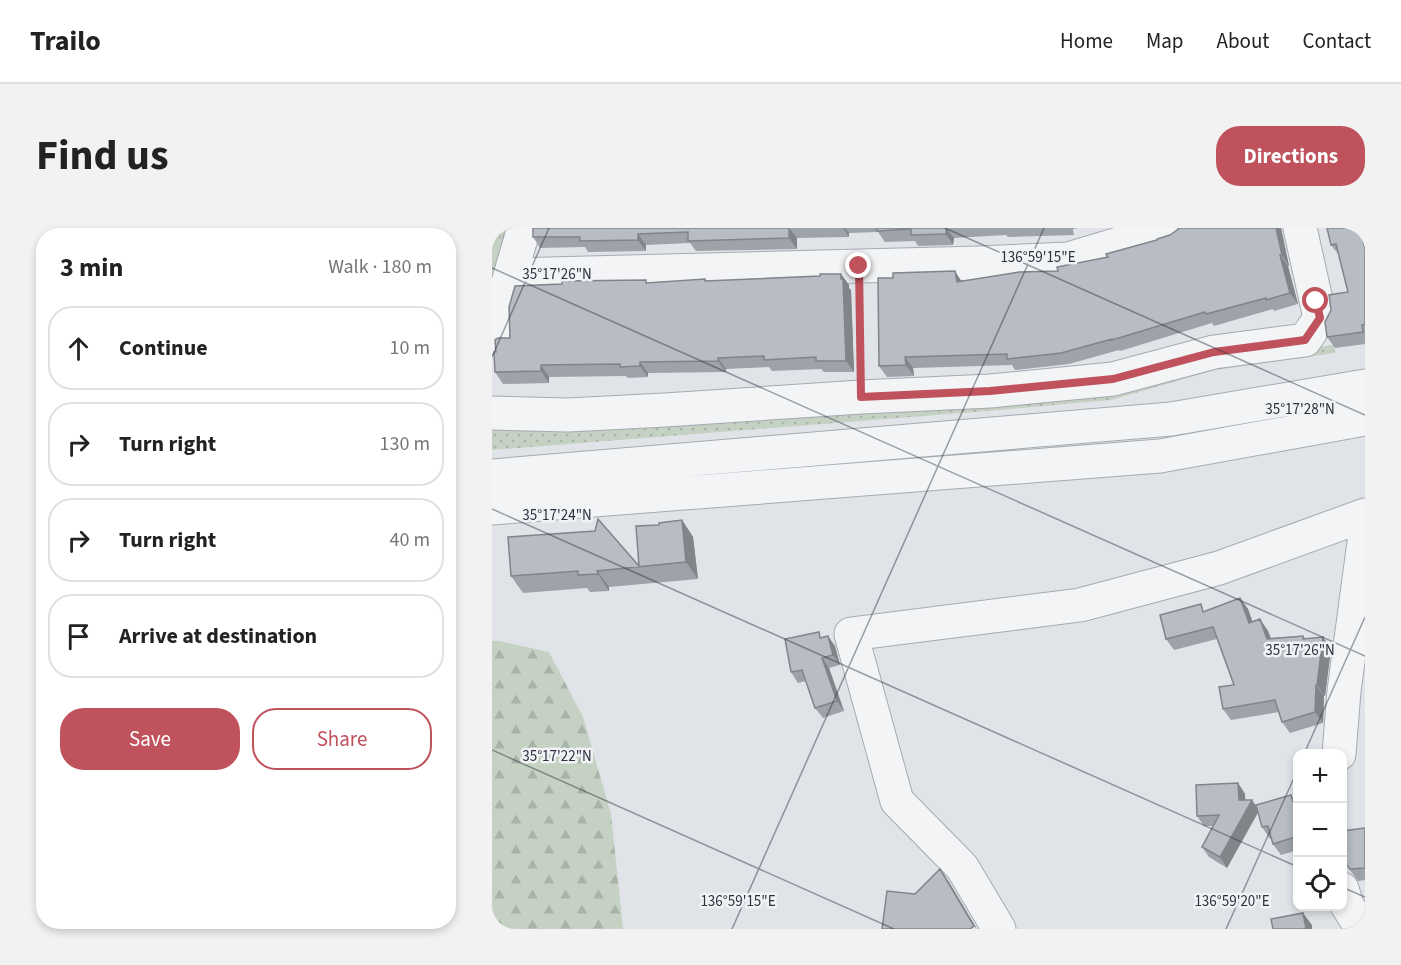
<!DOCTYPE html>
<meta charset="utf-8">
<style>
body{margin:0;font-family:"Source Sans 3",sans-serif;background:#f2f2f2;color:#222}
.controls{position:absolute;right:18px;bottom:18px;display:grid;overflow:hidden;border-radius:12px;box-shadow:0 3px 9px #0003}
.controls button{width:54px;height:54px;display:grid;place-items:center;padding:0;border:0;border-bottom:2px solid #e0e0e0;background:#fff;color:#222;font:30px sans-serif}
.stop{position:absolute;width:18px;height:18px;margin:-14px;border:4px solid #c0525d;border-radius:50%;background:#fff}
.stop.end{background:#c0525d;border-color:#fff;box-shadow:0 2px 6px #0008}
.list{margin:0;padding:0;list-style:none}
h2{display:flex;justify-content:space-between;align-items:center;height:78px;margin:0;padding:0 24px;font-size:26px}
h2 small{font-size:20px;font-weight:400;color:#767676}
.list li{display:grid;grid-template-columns:39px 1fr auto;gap:18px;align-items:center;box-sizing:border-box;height:84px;margin:0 12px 12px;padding:0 12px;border:2px solid #e0e0e0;border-radius:24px}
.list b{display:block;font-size:22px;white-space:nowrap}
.list em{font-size:20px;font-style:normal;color:#767676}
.actions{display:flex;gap:12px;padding:18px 24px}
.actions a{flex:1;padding:14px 0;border:2px solid #c0525d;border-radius:24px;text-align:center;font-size:21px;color:#c0525d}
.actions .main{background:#c0525d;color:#fff}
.icon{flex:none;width:33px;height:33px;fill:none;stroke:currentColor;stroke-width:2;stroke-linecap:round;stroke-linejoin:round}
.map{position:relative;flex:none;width:873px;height:701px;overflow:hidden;border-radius:24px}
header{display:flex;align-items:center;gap:36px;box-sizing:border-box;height:84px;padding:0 30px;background:#fff;border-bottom:2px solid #e0e0e0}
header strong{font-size:28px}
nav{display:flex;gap:33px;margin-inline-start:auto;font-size:21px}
.intro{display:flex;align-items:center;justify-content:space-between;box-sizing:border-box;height:144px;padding:0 36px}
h1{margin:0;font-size:42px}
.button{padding:15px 27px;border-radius:24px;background:#c0525d;color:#fff;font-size:21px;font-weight:700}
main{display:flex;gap:36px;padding:0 36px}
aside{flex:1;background:#fff;border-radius:24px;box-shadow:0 3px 9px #0003}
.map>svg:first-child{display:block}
.grass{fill:url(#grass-dots)}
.forest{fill:url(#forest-firs)}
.park{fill:url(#park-tufts)}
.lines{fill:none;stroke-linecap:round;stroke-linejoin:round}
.minor-casing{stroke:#a6aab1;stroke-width:35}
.path{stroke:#bfc1c6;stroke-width:4;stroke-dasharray:4.5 4.5;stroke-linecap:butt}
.minor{stroke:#f3f4f6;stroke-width:33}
.wall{fill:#9ea2a9}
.shaded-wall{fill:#818489}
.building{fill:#b8bcc4;stroke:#818489;stroke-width:1.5}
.route{stroke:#c0525d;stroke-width:8}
.ticks{fill:none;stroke:#2b313d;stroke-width:1.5;stroke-opacity:0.45}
.ticks-label{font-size:15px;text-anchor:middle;fill:#2b313d;stroke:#f0f2f5;stroke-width:5;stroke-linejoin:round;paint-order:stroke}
</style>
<header>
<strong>Trailo</strong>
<nav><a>Home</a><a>Map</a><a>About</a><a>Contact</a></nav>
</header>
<div class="intro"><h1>Find us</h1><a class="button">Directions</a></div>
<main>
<aside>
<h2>3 min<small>Walk · 180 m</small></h2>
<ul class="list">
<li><svg class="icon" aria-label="ahead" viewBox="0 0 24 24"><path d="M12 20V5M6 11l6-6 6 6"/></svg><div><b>Continue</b></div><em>10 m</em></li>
<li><svg class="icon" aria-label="right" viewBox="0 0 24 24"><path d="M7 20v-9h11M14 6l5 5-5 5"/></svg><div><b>Turn right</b></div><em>130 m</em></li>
<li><svg class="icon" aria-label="right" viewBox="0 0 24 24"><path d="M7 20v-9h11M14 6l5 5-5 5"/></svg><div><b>Turn right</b></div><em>40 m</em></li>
<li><svg class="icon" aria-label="arrive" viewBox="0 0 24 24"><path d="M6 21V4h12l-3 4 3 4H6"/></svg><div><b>Arrive at destination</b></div></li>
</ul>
<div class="actions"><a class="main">Save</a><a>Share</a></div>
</aside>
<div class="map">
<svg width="873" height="701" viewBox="0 0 873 701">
<defs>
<pattern id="grass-dots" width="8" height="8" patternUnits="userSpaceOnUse" patternTransform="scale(1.5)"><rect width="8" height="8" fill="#c5d1c2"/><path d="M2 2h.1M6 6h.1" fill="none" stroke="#a9b4a8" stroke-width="1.8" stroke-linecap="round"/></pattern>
<pattern id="forest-firs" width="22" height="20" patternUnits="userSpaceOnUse" patternTransform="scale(1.5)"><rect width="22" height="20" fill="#c5d1c2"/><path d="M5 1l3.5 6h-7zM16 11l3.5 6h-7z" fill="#a9b4a8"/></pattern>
<pattern id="park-tufts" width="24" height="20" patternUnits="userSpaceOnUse" patternTransform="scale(1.5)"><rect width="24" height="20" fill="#c5d1c2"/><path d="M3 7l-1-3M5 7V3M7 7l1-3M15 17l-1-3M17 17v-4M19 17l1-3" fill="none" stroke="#a9b4a8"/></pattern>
</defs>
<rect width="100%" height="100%" fill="#e0e3e8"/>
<!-- grass -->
<path class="grass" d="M 842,117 L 843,125 L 723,142 L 619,172 L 507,182 L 0,222 L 0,196 L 724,133 Z"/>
<!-- forest -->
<path class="forest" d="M 0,413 L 7,413 L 57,424 L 91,489 L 119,586 L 131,701 L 0,701 Z"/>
<!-- park -->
<path class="park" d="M 0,0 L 21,0 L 0,71 Z"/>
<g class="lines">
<!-- minor casing -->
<g class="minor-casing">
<path id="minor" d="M 18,47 L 487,35 L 576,31 L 680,0
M 0,109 L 32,0
M 0,185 L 76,187 L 173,182 L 369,169 L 498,163 L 621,151 L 722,124 L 813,112 L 828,90 L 808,0
M 0,248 L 679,191 L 873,158
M 0,280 L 668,228 L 873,191
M 847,526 L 852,463 L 873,307
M 850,661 L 855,677 L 870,701
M 507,701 L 470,639 L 405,573 L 359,406 L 588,377 L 727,340 L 873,287"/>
</g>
<!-- path -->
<path class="path" d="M 367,64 L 369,141"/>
<!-- minor -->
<use href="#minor" class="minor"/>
</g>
<!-- wall -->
<path class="wall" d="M 41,0 L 586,0 L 581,1 L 582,7 L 516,9 L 514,7 L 462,10 L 461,17 L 426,18 L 423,13 L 393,14 L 386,4 L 357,5 L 357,9 L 305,10 L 305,21 L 204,23 L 198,15 L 154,17 L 154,23 L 96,24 L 93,19 L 48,20 L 41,9 Z
M 789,0 L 797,38 L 796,38 L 806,76 L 782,83 L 781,81 L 722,98 L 720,95 L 628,123 L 627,122 L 577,136 L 523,142 L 520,137 L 421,140 L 422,148 L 395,149 L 387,138 L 470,53 L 566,43 Z
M 873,0 L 873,116 L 843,120 L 835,109 L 856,64 L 847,27 L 839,17 Z
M 349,46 L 357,57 L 357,60 L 359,62 L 362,144 L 332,144 L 329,141 L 280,143 L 277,139 L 234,141 L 234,144 L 156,145 L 156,149 L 136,150 L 134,148 L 57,149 L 57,155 L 11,156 L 3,144 L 4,124 L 70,56 L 156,55 L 213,51 L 214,53 L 328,48 Z
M 190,292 L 201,309 L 206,351 L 117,359 L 117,363 L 98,364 L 95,360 L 31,365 L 19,348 L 147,338 L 167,297 Z
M 748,370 L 756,381 L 760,394 L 776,403 L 779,410 L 811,408 L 814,411 L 831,409 L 839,421 L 833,468 L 832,468 L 831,495 L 798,505 L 790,494 L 787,484 L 739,492 L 731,481 L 742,457 L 725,411 L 682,422 L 674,411 L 713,383 Z
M 331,409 L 343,418 L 348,437 L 337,440 L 352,483 L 331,490 L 323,480 L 314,453 L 306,455 L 299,444 Z
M 746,555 L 753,566 L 753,572 L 764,577 L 806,577 L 806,622 L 789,627 L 781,616 L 780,611 L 778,611 L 770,599 L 766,585 L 735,640 L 717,629 L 710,619 L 721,598 L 712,598 L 705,588 Z
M 873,600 L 873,652 L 866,653 L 853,635 Z"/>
<!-- shaded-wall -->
<path class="shaded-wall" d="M 297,0 L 305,10 L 305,21 L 297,10 Z
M 351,0 L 353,0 L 357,5 L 357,9 Z
M 454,0 L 462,10 L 461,17 L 454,6 Z
M 784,0 L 789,0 L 797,38 L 790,27 Z
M 868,0 L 873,1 L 873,21 Z
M 146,6 L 154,17 L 154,23 L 146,12 Z
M 788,27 L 796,38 L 806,76 L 798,65 Z
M 463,43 L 470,54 L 465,54 Z
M 349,46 L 357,57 L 357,60 L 359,62 L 362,144 L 354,133 Z
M 413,129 L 421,140 L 422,148 L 414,137 Z
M 226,130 L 234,141 L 234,144 L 226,133 Z
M 148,134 L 156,145 L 156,149 L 148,138 Z
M 49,137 L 57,149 L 57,155 L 49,143 Z
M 190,292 L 201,309 L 206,351 L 194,334 Z
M 105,343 L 117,359 L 117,363 L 106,346 Z
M 748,370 L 756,381 L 765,406 L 757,395 Z
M 768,391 L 776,403 L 783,422 L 775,411 Z
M 336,408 L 343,418 L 348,437 L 341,427 Z
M 831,409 L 839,421 L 833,468 L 825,457 Z
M 330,430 L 337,440 L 352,483 L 345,473 Z
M 824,457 L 832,468 L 831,495 L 823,484 Z
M 746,555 L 753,566 L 754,583 L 747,572 Z
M 799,567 L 806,577 L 806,589 Z
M 760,572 L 767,582 L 735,640 L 728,629 Z
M 448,641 L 457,654 L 485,701 L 482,698 Z
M 811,685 L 820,697 L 820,701 L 814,701 Z"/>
<!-- building -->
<path class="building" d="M 41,0 L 297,0 L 297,10 L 196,13 L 196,4 L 146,6 L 146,12 L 88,13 L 88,9 L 41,9 Z
M 385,0 L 454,0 L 454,6 L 419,7 L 419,1 L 385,3 Z
M 687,0 L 784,0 L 790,27 L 788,27 L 798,65 L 774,72 L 774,70 L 714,86 L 713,84 L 620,112 L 620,111 L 569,125 L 515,131 L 515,126 L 413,129 L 414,137 L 387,138 L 386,50 L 401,50 L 401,45 L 463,43 L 465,54 L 527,44 L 566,43 L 565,39 L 616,29 L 614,26 L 665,12 L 665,11 L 678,7 L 685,2 Z
M 835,0 L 868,0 L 873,21 L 873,96 L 870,97 L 871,104 L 835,109 L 833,94 L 839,82 L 837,67 L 856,64 L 844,16 L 839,17 Z
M 328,46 L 349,46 L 349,51 L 351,51 L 354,133 L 324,133 L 324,129 L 272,132 L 272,128 L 226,130 L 226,133 L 148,134 L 148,138 L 128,139 L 128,136 L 49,137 L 49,143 L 3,144 L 2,124 L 4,124 L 3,112 L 6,110 L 18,110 L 17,79 L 23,58 L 70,56 L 70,53 L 154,52 L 154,55 L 213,51 L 213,53 L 328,48 Z
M 106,291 L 147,338 L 144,298 L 167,297 L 167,295 L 190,292 L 194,334 L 105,343 L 106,346 L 86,347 L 86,343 L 19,348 L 16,309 L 103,303 Z
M 748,370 L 757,395 L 768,391 L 775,411 L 811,408 L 811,411 L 831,409 L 825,457 L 824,457 L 823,484 L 790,494 L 783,472 L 731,481 L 727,459 L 742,457 L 721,399 L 674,411 L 668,387 L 709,376 L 711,384 Z
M 327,404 L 328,410 L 336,408 L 341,427 L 330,430 L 345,473 L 323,480 L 310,442 L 299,444 L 293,411 Z
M 746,555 L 747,572 L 760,572 L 728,629 L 710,619 L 727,587 L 705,588 L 704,557 Z
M 799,567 L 806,589 L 806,608 L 781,616 L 776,598 L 770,599 L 764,577 Z
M 873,600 L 873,640 L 858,641 L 853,635 L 850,612 L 850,603 Z
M 448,641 L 482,698 L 478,701 L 390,701 L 395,663 L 423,666 Z
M 811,685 L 814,701 L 781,701 L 779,691 Z"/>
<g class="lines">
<!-- route -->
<path class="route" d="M 367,38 L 369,169 L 498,163 L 621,151 L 722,124 L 813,112 L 828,90 L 824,73"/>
</g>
<!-- ticks -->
<path class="ticks" d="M 453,0 L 873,187M 0,40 L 873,428M 0,129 L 57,0M 0,281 L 806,639M 0,522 L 402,701M 812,526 L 873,389M 850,659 L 873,669M 240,701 L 552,0M 734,701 L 806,541"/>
<g class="ticks-label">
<text x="546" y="34">136°59'15"E</text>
<text x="65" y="51">35°17'26"N</text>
<text x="808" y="186">35°17'28"N</text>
<text x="65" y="292">35°17'24"N</text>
<text x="808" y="427">35°17'26"N</text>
<text x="65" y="533">35°17'22"N</text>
<text x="246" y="678">136°59'15"E</text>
<text x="740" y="678">136°59'20"E</text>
</g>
</svg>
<div class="controls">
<button>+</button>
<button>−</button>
<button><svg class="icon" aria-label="locate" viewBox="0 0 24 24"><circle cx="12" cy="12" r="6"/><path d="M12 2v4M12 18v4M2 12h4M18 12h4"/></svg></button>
</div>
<div class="stop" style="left:824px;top:73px"></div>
<div class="stop end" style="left:367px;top:38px"></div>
</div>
</main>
